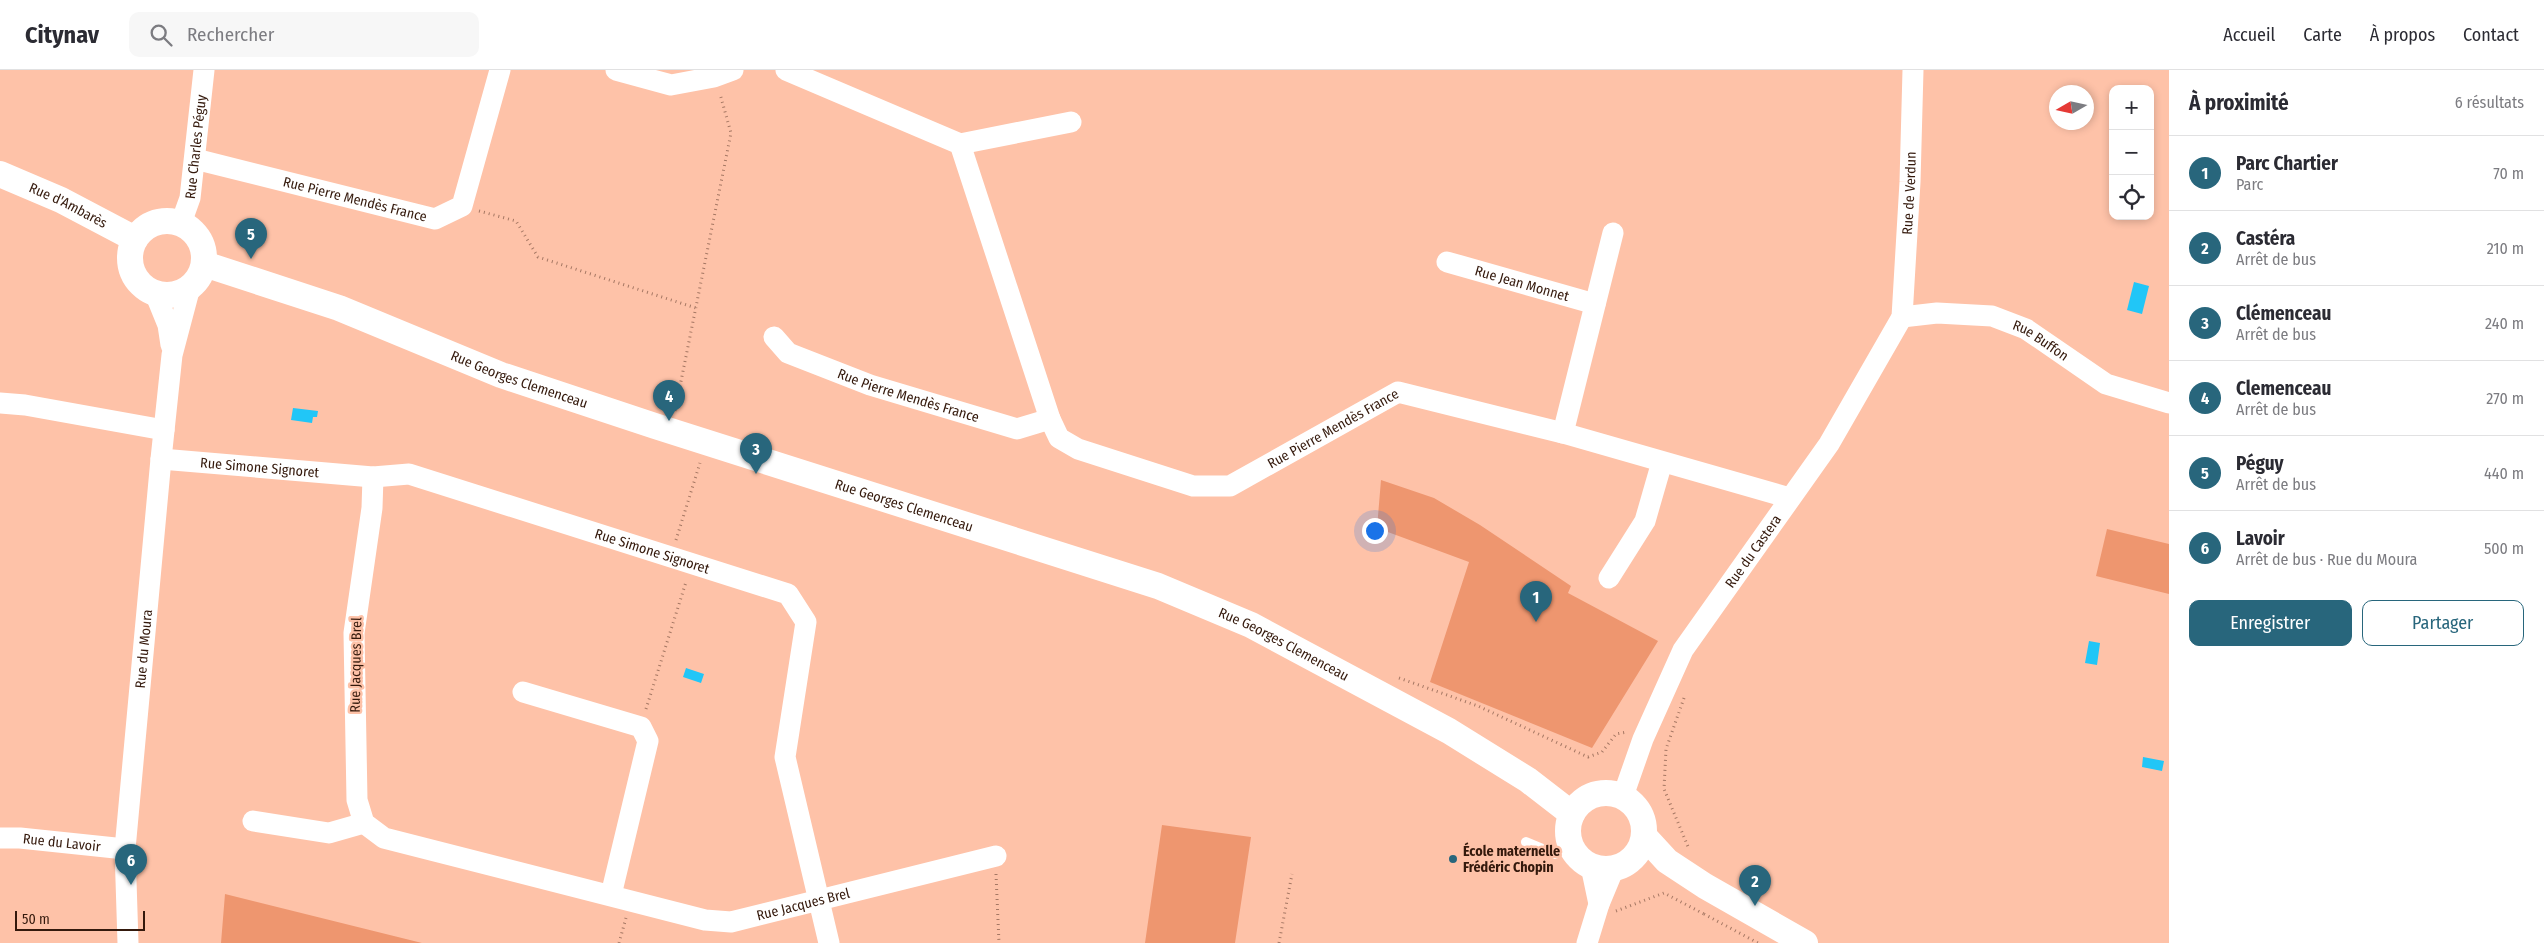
<!DOCTYPE html>
<html lang="fr">
<meta charset="utf-8">
<style>
body{margin:0;font-family:"Fira Sans Condensed",sans-serif;background:#f7f7f7;color:#2b2b33}
.controls{position:absolute;right:15px;top:15px;display:grid;overflow:hidden;border-radius:10px;box-shadow:0 2px 8px #0003}
.controls button{width:45px;height:45px;display:grid;place-items:center;padding:0;border:0;border-bottom:1px solid #e1e1e2;background:#fff;color:#2b2b33;font:25px sans-serif}
.compass{position:absolute;left:2049px;top:15px;width:45px;height:45px;border-radius:50%;background:#fff;box-shadow:0 2px 8px #0003;rotate:261deg}
.scale{position:absolute;left:15px;bottom:12px;width:130px;box-sizing:border-box;padding-left:5px;border:2px solid #34190c;border-top:0;font-size:14px;line-height:18px;white-space:nowrap;color:#34190c;-webkit-text-stroke:4px #fec2a8;paint-order:stroke}
.you{position:absolute;left:1374px;top:460px;width:18px;height:18px;margin:-12px;border:4px solid #fff;border-radius:50%;background:#1a73e8;box-shadow:0 0 0 8px #1a73e833}
.badge{display:grid;place-items:center;width:32px;height:32px;border-radius:50%;background:#28667c;color:#fff;font-size:16px;font-weight:700}
.pin{position:absolute;translate:-50% -41px;filter:drop-shadow(0 1px 2px #0008)}
.pin::after{content:'';position:absolute;top:26px;width:18px;height:15px;background:inherit;clip-path:polygon(0 0,100% 0,50% 100%)}
.list{margin:0;padding:0;list-style:none}
h2{display:flex;justify-content:space-between;align-items:center;height:65px;margin:0;padding:0 20px;font-size:21px}
h2 small{font-size:16px;font-weight:400;color:#7c7c81}
.list li{display:grid;grid-template-columns:32px 1fr auto;gap:15px;align-items:center;box-sizing:border-box;height:75px;padding:0 20px;border-top:1px solid #e1e1e2}
.list b{display:block;font-size:19px;white-space:nowrap}
.list p{margin:0;font-size:16px;white-space:nowrap;color:#7c7c81}
.list em{font-size:16px;font-style:normal;color:#7c7c81}
.actions{display:flex;gap:10px;padding:15px 20px}
.actions a{flex:1;padding:11px 0;border:1px solid #28667c;border-radius:10px;text-align:center;font-size:18px;color:#28667c}
.actions .main{background:#28667c;color:#fff}
.icon{flex:none;width:28px;height:28px;fill:none;stroke:currentColor;stroke-width:2;stroke-linecap:round;stroke-linejoin:round}
.map{position:relative;flex:none;width:2169px;height:873px;overflow:hidden}
header{display:flex;align-items:center;gap:30px;box-sizing:border-box;height:70px;padding:0 25px;background:#fff;border-bottom:1px solid #e1e1e2}
header strong{font-size:24px}
nav{display:flex;gap:28px;margin-inline-start:auto;font-size:18px}
.search{width:350px;height:45px;background:#f7f7f7;display:flex;align-items:center;gap:12px;box-sizing:border-box;padding:0 18px;border-radius:10px;color:#7c7c81;font-size:19px}
main{display:flex}
aside{flex:1;background:#fff}
.map>svg:first-child{display:block}
.green{fill:#ee966f}
.water{fill:#21c6f7}
.lines{fill:none;stroke-linecap:round;stroke-linejoin:round}
.path{stroke:#a57763;stroke-width:3;stroke-dasharray:1 4;stroke-linecap:butt}
.service{stroke:#fff;stroke-width:10}
.minor{stroke:#fff;stroke-width:21}
.tertiary{stroke:#fff;stroke-width:26}
.poi-dot{fill:#28667c;stroke:#fec2a8;stroke-width:2}
.labels{text-anchor:middle;dominant-baseline:central;stroke-width:5;stroke-linejoin:round;paint-order:stroke}
.street-label{font-size:14px;fill:#34190c;stroke:#fec2a8}
.poi-label{font-size:14px;font-weight:bold;fill:#34190c;stroke:#fec2a8;text-anchor:start}
</style>
<header>
<strong>Citynav</strong>
<div class="search"><svg class="icon" aria-label="search" viewBox="0 0 24 24"><circle cx="10" cy="10" r="6"/><path d="M15 15l6 6"/></svg>Rechercher</div>
<nav><a>Accueil</a><a>Carte</a><a>À propos</a><a>Contact</a></nav>
</header>
<main>
<div class="map">
<svg width="2169" height="873" viewBox="0 0 2169 873">
<rect width="100%" height="100%" fill="#fec2a8"/>
<!-- green -->
<path class="green" d="M 1381,410 L 1434,428 L 1480,455 L 1571,516 L 1568,523 L 1658,571 L 1592,678 L 1430,612 L 1469,492 L 1377,458 Z
M 2107,459 L 2169,474 L 2169,524 L 2096,506 Z
M 1162,755 L 1251,767 L 1235,873 L 1145,873 Z
M 225,824 L 422,873 L 221,873 Z"/>
<!-- water -->
<path class="water" d="M 2134,212 L 2149,216 L 2142,244 L 2127,240 Z
M 293,338 L 318,341 L 317,347 L 313,347 L 312,353 L 291,350 Z
M 2089,571 L 2100,573 L 2097,595 L 2085,593 Z
M 686,598 L 704,604 L 701,613 L 683,607 Z
M 2143,687 L 2164,691 L 2162,701 L 2142,697 Z"/>
<g class="lines">
<!-- path -->
<path class="path" d="M 479,141 L 516,151 L 538,187 L 696,238
M 675,341 L 731,63 L 720,24
M 676,470 L 700,393
M 1399,608 L 1478,636 L 1588,687 L 1602,682 L 1616,664 L 1627,662
M 1684,628 L 1666,679 L 1664,719 L 1689,779
M 646,639 L 686,512
M 996,804 L 999,873
M 1616,841 L 1664,823 L 1704,844 L 1706,841
M 1704,844 L 1758,873
M 619,873 L 626,848
M 1279,873 L 1292,804"/>
<!-- service -->
<path class="service" d="M 1526,772 L 1555,784 L 1571,774"/>
<!-- minor -->
<g class="minor">
<path d="M 616,0 L 671,15 L 714,7 L 733,0"/>
<path d="M 786,0 L 960,74 L 1050,349"/>
<path d="M 960,74 L 1071,52"/>
<path id="s1" d="M 195,89 L 435,149 L 462,136 L 500,0"/>
<path id="s2" d="M 181,153 L 190,128 L 204,0"/>
<path id="s3" d="M 1447,192 L 1595,234"/>
<path d="M 155,223 L 168,255 L 171,275"/>
<path id="s4" d="M 1902,247 L 1937,243 L 1992,246 L 2026,259 L 2106,314 L 2169,333"/>
<path id="s5" d="M 774,267 L 788,283 L 870,315 L 1017,359 L 1050,349 L 1059,368 L 1078,379 L 1193,416 L 1230,416 L 1398,322 L 1563,363 L 1790,428"/>
<path d="M 0,333 L 25,335 L 164,360"/>
<path d="M 1563,363 L 1613,163"/>
<path id="s6" d="M 161,389 L 373,407 L 409,404 L 788,524 L 806,552 L 785,687 L 829,873"/>
<path id="s7" d="M 373,407 L 372,438 L 354,563 L 357,730 L 364,753 L 384,768 L 705,850 L 731,852 L 996,786"/>
<path d="M 1609,508 L 1645,451 L 1662,392"/>
<path d="M 523,622 L 641,657 L 648,671 L 611,825"/>
<path id="s8" d="M 1623,726 L 1643,669 L 1683,580 L 1829,374 L 1902,247 L 1910,112 L 1913,0"/>
<path d="M 253,751 L 329,763 L 364,753"/>
<path id="s9" d="M 0,768 L 20,768 L 125,779"/>
<path d="M 1591,796 L 1599,834"/>
<path id="s10" d="M 128,873 L 125,779 L 161,389 L 172,285 L 190,217"/>
<path d="M 1587,873 L 1599,834 L 1614,798"/>
</g>
<!-- tertiary -->
<g class="tertiary">
<path id="s11" d="M 0,104 L 61,130 L 135,169"/>
<circle cx="167" cy="188" r="37"/>
<path id="s12" d="M 204,194 L 339,238 L 501,305 L 655,356 L 1158,516 L 1251,555 L 1449,661 L 1528,710 L 1572,744"/>
<circle cx="1606" cy="761" r="38"/>
<path d="M 1644,766 L 1667,791 L 1705,816 L 1805,873"/>
</g>
</g>
<!-- markers -->
<circle class="poi-dot" cx="1453" cy="789" r="5"/>
<g class="labels">
<!-- street labels -->
<g class="street-label">
<text stroke="none"><textPath href="#s2" startOffset="78">Rue Charles Péguy</textPath></text>
<text stroke="none"><textPath href="#s8" startOffset="681">Rue de Verdun</textPath></text>
<text stroke="none"><textPath href="#s1" startOffset="165">Rue Pierre Mendès France</textPath></text>
<text stroke="none"><textPath href="#s11" startOffset="75">Rue d'Ambarès</textPath></text>
<text stroke="none"><textPath href="#s3" startOffset="78">Rue Jean Monnet</textPath></text>
<text stroke="none"><textPath href="#s4" startOffset="145">Rue Buffon</textPath></text>
<text stroke="none"><textPath href="#s12" startOffset="336">Rue Georges Clemenceau</textPath></text>
<text stroke="none"><textPath href="#s5" startOffset="149">Rue Pierre Mendès France</textPath></text>
<text stroke="none"><textPath href="#s5" startOffset="616">Rue Pierre Mendès France</textPath></text>
<text stroke="none"><textPath href="#s6" startOffset="99">Rue Simone Signoret</textPath></text>
<text stroke="none"><textPath href="#s12" startOffset="741">Rue Georges Clemenceau</textPath></text>
<text stroke="none"><textPath href="#s6" startOffset="504">Rue Simone Signoret</textPath></text>
<text stroke="none"><textPath href="#s8" startOffset="279">Rue du Castera</textPath></text>
<text stroke="none"><textPath href="#s12" startOffset="1146">Rue Georges Clemenceau</textPath></text>
<text stroke="none"><textPath href="#s10" startOffset="295">Rue du Moura</textPath></text>
<text transform="translate(356 595) rotate(-89)">Rue Jacques Brel</text>
<text stroke="none"><textPath href="#s9" startOffset="62">Rue du Lavoir</textPath></text>
<text stroke="none"><textPath href="#s7" startOffset="805">Rue Jacques Brel</textPath></text>
</g>
<!-- poi labels -->
<g class="poi-label">
<text x="1463" y="781">École maternelle<tspan x="1463" dy="16">Frédéric Chopin</tspan></text>
</g>
</g>
</svg>
<div class="controls">
<button>+</button>
<button>−</button>
<button><svg class="icon" aria-label="locate" viewBox="0 0 24 24"><circle cx="12" cy="12" r="6"/><path d="M12 2v4M12 18v4M2 12h4M18 12h4"/></svg></button>
</div>
<svg class="compass" viewBox="-18 -18 36 36"><path d="M0-13l5 13h-10z" fill="#e53935"/><path d="M0 13l5-13h-10z" fill="#7c7c81"/></svg>
<div class="scale">50 m</div>
<div class="you"></div>
<div class="pin badge" style="left:1536px;top:552px">1</div>
<div class="pin badge" style="left:1755px;top:836px">2</div>
<div class="pin badge" style="left:756px;top:404px">3</div>
<div class="pin badge" style="left:669px;top:351px">4</div>
<div class="pin badge" style="left:251px;top:189px">5</div>
<div class="pin badge" style="left:131px;top:815px">6</div>
</div>
<aside>
<h2>À proximité<small>6 résultats</small></h2>
<ul class="list">
<li><span class="badge">1</span><div><b>Parc Chartier</b><p>Parc</p></div><em>70 m</em></li>
<li><span class="badge">2</span><div><b>Castéra</b><p>Arrêt de bus</p></div><em>210 m</em></li>
<li><span class="badge">3</span><div><b>Clémenceau</b><p>Arrêt de bus</p></div><em>240 m</em></li>
<li><span class="badge">4</span><div><b>Clemenceau</b><p>Arrêt de bus</p></div><em>270 m</em></li>
<li><span class="badge">5</span><div><b>Péguy</b><p>Arrêt de bus</p></div><em>440 m</em></li>
<li><span class="badge">6</span><div><b>Lavoir</b><p>Arrêt de bus · Rue du Moura</p></div><em>500 m</em></li>
</ul>
<div class="actions"><a class="main">Enregistrer</a><a>Partager</a></div>
</aside>
</main>
